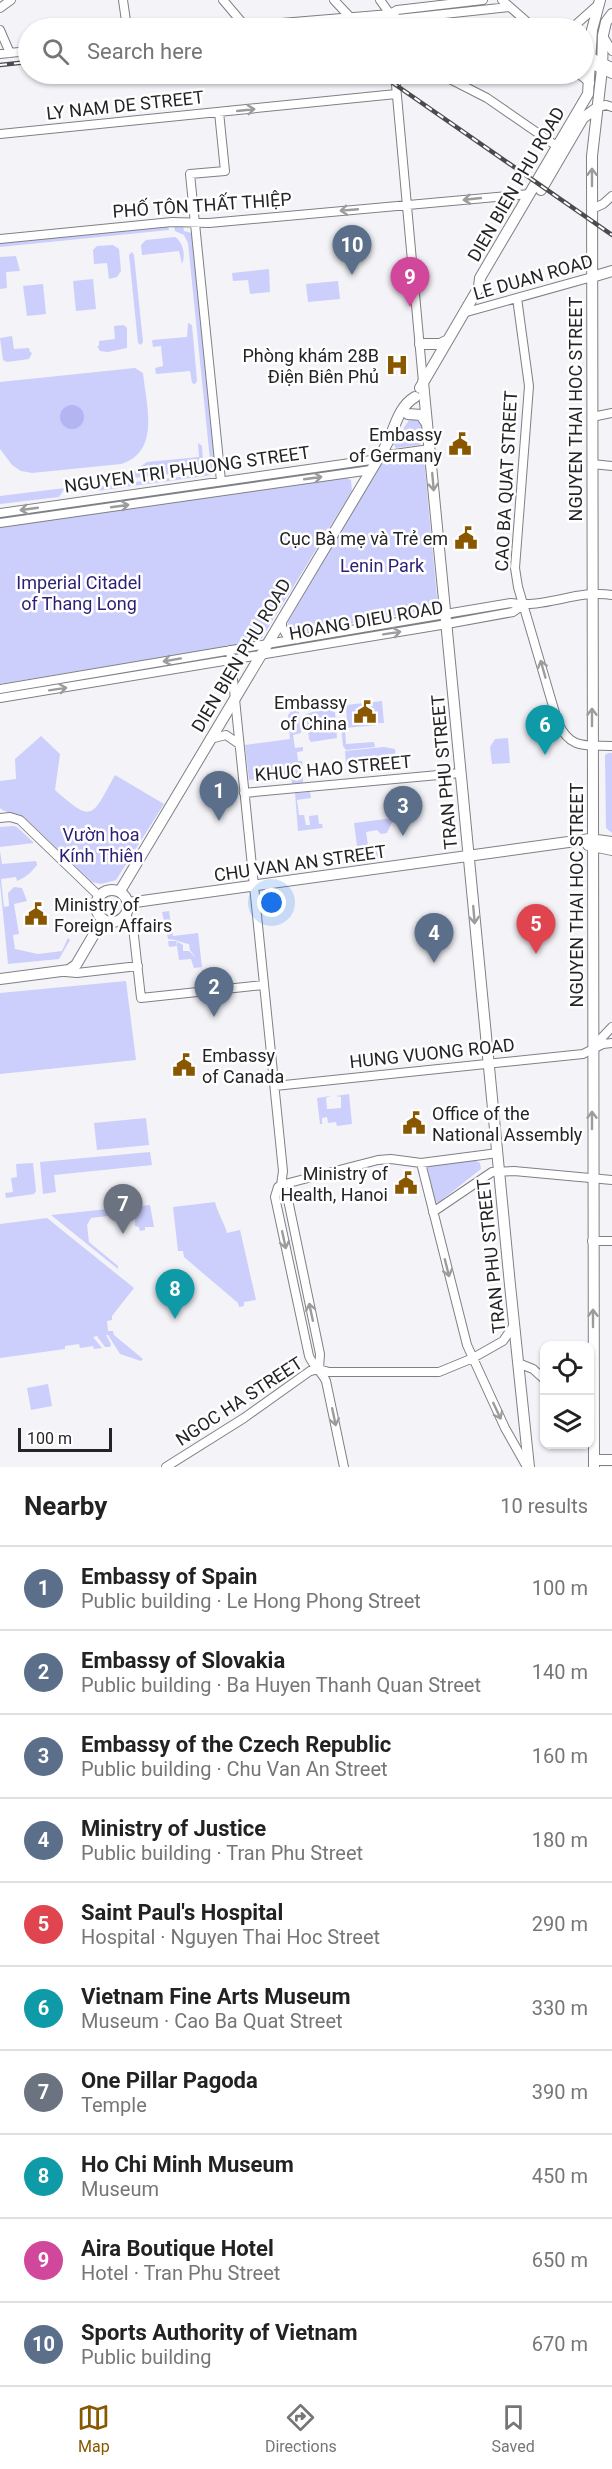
<!DOCTYPE html>
<meta charset="utf-8">
<style>
body{margin:0;font-family:Roboto,sans-serif;background:#f2f2f2;color:#222}
.controls{position:absolute;right:18px;bottom:18px;display:grid;overflow:hidden;border-radius:12px;box-shadow:0 2px 4px #0004}
.controls button{width:54px;height:54px;display:grid;place-items:center;padding:0;border:0;border-bottom:2px solid #e0e0e0;background:#fff;color:#222;font:30px sans-serif}
.scale{position:absolute;left:18px;bottom:15px;width:94px;box-sizing:border-box;padding-left:6px;border:3px solid #242426;border-top:0;font-size:16px;line-height:21px;white-space:nowrap;color:#242426;-webkit-text-stroke:4px #fff;paint-order:stroke}
.you{position:absolute;left:272px;top:903px;width:21px;height:21px;margin:-15px;border:4px solid #fff;border-radius:50%;background:#1a73e8;box-shadow:0 0 0 9px #1a73e833}
.badge{display:grid;place-items:center;width:39px;height:39px;border-radius:50%;background:#885700;color:#fff;font-size:20px;font-weight:700}
.pin{position:absolute;translate:-50% -50px;filter:drop-shadow(0 2px 3px #0008)}
.pin::after{content:'';position:absolute;top:32px;width:21px;height:18px;background:inherit;clip-path:polygon(0 0,100% 0,50% 100%)}
.list{margin:0;padding:0;list-style:none}
h2{display:flex;justify-content:space-between;align-items:center;height:78px;margin:0;padding:0 24px;font-size:26px}
h2 small{font-size:20px;font-weight:400;color:#767676}
.list li{display:grid;grid-template-columns:39px 1fr auto;gap:18px;align-items:center;box-sizing:border-box;height:84px;padding:0 24px;border-top:2px solid #e0e0e0}
.list b{display:block;font-size:22px;white-space:nowrap}
.list p{margin:0;font-size:20px;white-space:nowrap;color:#767676}
.list em{font-size:20px;font-style:normal;color:#767676}
.icon{flex:none;width:33px;height:33px;fill:none;stroke:currentColor;stroke-width:2;stroke-linecap:round;stroke-linejoin:round}
.map{position:relative;flex:none;width:612px;height:1467px;overflow:hidden}
.search{position:absolute;background:#fff;box-shadow:0 2px 4px #0004;left:18px;right:18px;top:18px;height:66px;display:flex;align-items:center;gap:15px;box-sizing:border-box;padding:0 21px;border-radius:33px;color:#767676;font-size:22px}
.sheet{height:918px;background:#fff}
nav{display:flex;justify-content:space-around;align-items:center;box-sizing:border-box;height:84px;border-top:2px solid #e0e0e0;background:#fff;font-size:16px;color:#767676}
nav a{display:grid;justify-items:center;gap:3px}
nav .on{color:#885700}
.map>svg:first-child{display:block}
.green{fill:#cccffb}
.water{fill:#b2b5f2}
.lines{fill:none;stroke-linecap:round;stroke-linejoin:round}
.minor-casing{stroke:#7f8084;stroke-width:10}
.major-casing{stroke:#7f8084;stroke-width:12}
.minor{stroke:#fff;stroke-width:8}
.major{stroke:#fff;stroke-width:10}
.rail-casing{stroke:#4b4b4e;stroke-width:4.5}
.rail{stroke:#fff;stroke-width:2;stroke-dasharray:7;stroke-linecap:butt}
.oneway{stroke:#9c9c9d}
.labels{text-anchor:middle;dominant-baseline:central;stroke-width:5;stroke-linejoin:round;paint-order:stroke}
.street-label{font-size:18px;fill:#242426;stroke:#fff}
.poi-label{font-size:18px;fill:#242426;stroke:#fff;text-anchor:end}
.park-label{font-size:18px;fill:#2c1f74;stroke:#fff}
</style>
<div class="map">
<svg width="612" height="1467" viewBox="0 0 612 1467">
<rect width="100%" height="100%" fill="#f3f3f8"/>
<!-- green -->
<path class="green" d="M 183,225 L 184,231 L 192,233 L 218,469 L 212,475 L 97,491 L 92,487 L 198,475 L 208,465 L 210,460 L 188,243 L 184,235 L 175,231 L 174,226 Z
M 168,226 L 169,230 L 0,247 L 0,243 Z
M 175,237 C 183,242 186,255 182,264 L 179,251 L 142,255 L 141,245 L 146,240 Z
M 113,245 L 119,249 L 121,271 L 117,277 L 109,279 L 107,263 L 94,264 L 93,250 L 97,246 Z
M 132,252 L 134,255 L 143,342 L 141,345 L 138,343 L 129,255 Z
M 16,256 L 20,271 L 6,272 L 7,288 L 0,289 L 0,257 Z
M 269,269 L 270,292 L 250,294 L 248,280 L 233,281 L 232,273 Z
M 93,279 L 96,309 L 76,311 L 73,281 Z
M 338,281 L 340,299 L 308,302 L 306,284 Z
M 43,284 L 46,314 L 27,316 L 23,286 Z
M 188,323 L 192,325 L 197,381 L 195,384 L 192,383 L 190,371 L 156,374 L 155,368 L 163,366 L 161,346 L 153,347 L 152,340 L 187,337 Z
M 124,325 L 127,328 L 127,348 L 108,352 L 100,351 L 97,346 L 99,346 L 99,341 L 115,339 L 114,326 Z
M 12,336 L 14,349 L 29,348 L 30,352 L 32,353 L 29,359 L 7,362 L 3,360 L 0,338 Z
M 135,368 L 143,373 C 146,404 161,452 121,464 L 32,473 L 21,471 L 12,465 L 0,449 L 0,382 Z
M 411,417 L 422,421 L 424,440 L 420,445 L 396,448 L 393,444 Z
M 198,443 L 202,446 L 203,462 L 197,471 L 115,480 L 110,477 L 134,471 L 147,462 L 199,457 Z
M 419,456 L 424,459 L 438,608 L 296,634 L 291,633 L 287,627 L 288,621 L 381,465 L 387,461 Z
M 344,477 L 351,480 L 352,491 L 260,641 L 0,684 L 0,526 Z
M 65,488 L 59,497 L 0,504 L 0,496 Z
M 382,701 L 384,723 L 377,723 L 377,725 L 345,728 L 346,744 L 374,742 L 375,747 L 346,750 L 343,746 L 341,726 L 347,725 L 346,705 Z
M 298,704 L 301,733 L 293,735 L 295,748 L 303,747 L 303,751 L 297,752 L 298,761 L 302,761 L 303,783 L 292,784 L 291,775 L 249,780 L 245,745 L 290,739 L 288,715 Z
M 325,708 L 332,708 L 335,712 L 337,738 L 311,742 L 309,739 L 306,714 Z
M 41,736 L 60,754 L 55,790 C 94,825 92,816 115,775 L 164,804 L 116,880 L 101,884 L 92,882 L 24,817 C 15,812 7,814 0,808 L 0,781 L 16,779 L 15,759 Z
M 508,738 L 510,763 L 492,764 L 490,747 L 495,739 Z
M 384,747 L 395,749 L 396,761 L 346,765 L 345,751 Z
M 608,753 L 612,753 L 612,833 L 606,828 L 605,755 Z
M 310,792 L 311,798 L 297,800 L 299,815 L 304,815 L 306,825 L 310,825 L 309,816 L 318,815 L 319,824 L 322,824 L 323,828 L 298,831 L 295,793 Z
M 394,818 L 387,833 L 381,834 L 377,830 L 366,832 L 368,845 L 378,853 L 380,858 L 359,861 L 354,823 Z
M 13,826 L 17,827 L 34,843 L 0,847 L 0,827 Z
M 0,851 L 2,864 L 36,861 L 37,865 C 31,873 26,877 17,881 L 16,877 L 1,879 L 4,907 L 9,906 L 8,893 L 14,887 L 22,888 L 27,901 L 14,904 L 19,934 L 13,935 L 15,949 L 38,954 L 62,951 L 68,938 L 70,940 L 59,959 L 8,964 L 0,883 Z
M 169,911 L 173,936 L 198,933 L 202,967 L 194,968 L 191,959 L 179,960 L 177,946 L 169,947 L 168,941 L 177,941 L 176,946 L 178,942 L 183,945 L 183,951 L 189,951 L 196,958 L 190,950 L 189,944 C 182,943 176,939 168,939 L 162,912 Z
M 126,981 L 136,1060 L 0,1074 L 0,993 Z
M 349,1094 L 352,1124 L 337,1126 L 336,1122 L 328,1123 L 327,1117 L 322,1118 L 322,1124 L 320,1124 L 317,1098 L 331,1096 L 326,1098 L 327,1109 L 341,1108 L 341,1097 L 336,1096 Z
M 146,1118 L 149,1145 L 97,1150 L 94,1123 Z
M 150,1152 L 152,1165 L 54,1175 L 56,1192 L 43,1194 L 40,1162 Z
M 473,1159 L 480,1163 L 481,1169 L 439,1202 L 435,1202 L 427,1166 Z
M 33,1163 L 36,1191 L 34,1194 L 6,1198 L 5,1193 L 13,1192 L 11,1178 L 17,1177 L 16,1164 Z
M 215,1202 C 218,1214 224,1222 227,1233 L 240,1230 L 256,1300 L 244,1302 L 244,1306 L 239,1307 L 238,1303 L 184,1257 L 183,1251 L 178,1251 L 173,1207 Z
M 150,1205 L 154,1227 L 145,1227 L 145,1230 L 140,1231 L 139,1227 L 135,1226 L 135,1218 L 130,1217 L 129,1207 Z
M 108,1209 L 108,1216 L 91,1218 L 87,1225 L 89,1242 L 118,1266 L 118,1269 L 51,1215 Z
M 47,1218 L 134,1288 L 112,1316 L 112,1320 L 107,1321 L 108,1331 L 113,1331 L 114,1335 L 143,1359 L 141,1361 L 120,1354 L 108,1335 L 106,1335 L 111,1344 L 110,1347 L 105,1347 L 97,1336 L 93,1337 L 102,1348 L 94,1349 L 93,1346 L 80,1348 L 79,1344 L 65,1346 L 65,1349 L 0,1358 L 0,1224 Z
M 48,1384 L 52,1406 L 31,1410 L 27,1388 Z"/>
<!-- water -->
<path class="water" d="M60 417a12 12 0 1 1 24 0a12 12 0 1 1-24 0Z"/>
<g class="lines">
<!-- minor casing -->
<g class="minor-casing">
<path id="minor" d="M 123,0 L 127,28
M 223,0 L 245,26
M 334,0 L 349,16
M 380,0 L 390,14 L 392,28
M 502,0 L 534,28
M 0,8 L 11,0
M 390,14 L 398,19 L 509,7
M 221,28 L 390,14 L 397,10 L 483,0
M 572,28 L 600,3
M 0,30 L 10,53
M 603,36 L 612,51
M 0,54 L 28,51
M 584,54 L 612,67
M 584,61 L 612,74
M 395,74 L 423,382
M 440,74 L 487,98 L 558,147
M 579,74 L 590,83
M 598,107 L 606,105 L 612,107
M 219,112 L 225,171 L 190,174 L 221,481
M 0,134 L 396,94
M 592,209 L 603,204 L 612,196
M 0,239 L 172,222 L 209,223 L 530,194
M 517,298 L 529,386 L 515,568 L 518,587 L 558,723 C 571,750 585,745 612,746
M 463,313 L 592,277
M 592,417 L 612,413
M 592,464 L 612,466
M 0,513 L 378,459 L 387,455 L 430,449
M 0,523 L 371,470
M 282,618 L 282,627 L 286,634 L 297,639
M 230,650 L 283,1171 L 281,1185 L 278,1187 L 275,1197 L 309,1356 C 313,1366 321,1371 326,1381 L 344,1467
M 0,689 L 511,603 C 544,609 578,589 612,595
M 0,698 L 447,624 L 513,612 L 523,605
M 210,739 L 226,735 L 239,744
M 244,793 L 460,773
M 0,818 L 10,817 L 20,820 L 99,896
M 126,915 L 133,927 L 141,998 L 264,985
M 65,972 L 77,973 L 138,966
M 594,1046 L 612,1027
M 275,1086 L 583,1054 L 603,1044 L 612,1043
M 421,1163 L 467,1345 L 505,1428 L 527,1467
M 281,1185 L 378,1160 L 391,1159 L 421,1163 L 498,1153
M 281,1185 L 287,1195 L 320,1354 L 319,1369
M 433,1212 L 492,1172 L 514,1171 L 612,1180
M 592,1241 L 612,1241
M 518,1363 L 533,1369 L 544,1379
M 166,1467 L 244,1418 L 310,1371 L 319,1369 L 329,1372 L 439,1372 L 473,1358 L 503,1341 L 514,1325"/>
</g>
<!-- major casing -->
<g class="major-casing">
<path id="major" d="M 541,190 L 583,118 L 598,107
M 592,277 L 612,271
M 420,344 L 440,344 L 448,340
M 423,382 L 510,1285 L 529,1467
M 420,388 L 479,287 L 480,278 L 588,94 L 592,30 L 600,0
M 408,414 L 421,415 L 427,424
M 588,845 L 612,850
M96 906a16 16 0 1 1 32 0a16 16 0 1 1-32 0Z
M 120,891 L 378,459 C 382,452 387,445 390,437 C 396,423 400,406 415,397
M 128,903 L 590,839 L 612,842
M 0,979 L 69,970 L 76,965 L 103,919
M 594,1460 L 612,1460
M 594,1467 L 592,156 L 602,69 L 603,35 L 606,22 L 612,14"/>
</g>
<!-- minor -->
<use href="#minor" class="minor"/>
<!-- major -->
<use href="#major" class="major"/>
<!-- rail casing -->
<g class="rail-casing">
<path id="rail" d="M 0,65 L 28,62
M 380,74 L 612,235"/>
</g>
<!-- rail -->
<use href="#rail" class="rail"/>
</g>
<!-- one-way arrows -->
<defs><path id="oneway-shaft" d="M-6 0H5M1.5-3L5.5 0L1.5 3" fill="none" stroke-width="1.6" stroke-linecap="round" stroke-linejoin="round" transform="scale(1.5)"/></defs>
<g class="oneway">
<use href="#oneway-shaft" transform="translate(246 110) rotate(-6)"/>
<use href="#oneway-shaft" transform="translate(592 177) rotate(-90)"/>
<use href="#oneway-shaft" transform="translate(472 199) rotate(174)"/>
<use href="#oneway-shaft" transform="translate(349 210) rotate(175)"/>
<use href="#oneway-shaft" transform="translate(313 478) rotate(-8)"/>
<use href="#oneway-shaft" transform="translate(433 482) rotate(85)"/>
<use href="#oneway-shaft" transform="translate(120 506) rotate(-8)"/>
<use href="#oneway-shaft" transform="translate(29 509) rotate(172)"/>
<use href="#oneway-shaft" transform="translate(392 633) rotate(-9)"/>
<use href="#oneway-shaft" transform="translate(172 660) rotate(170)"/>
<use href="#oneway-shaft" transform="translate(543 669) rotate(-106)"/>
<use href="#oneway-shaft" transform="translate(58 689) rotate(-9)"/>
<use href="#oneway-shaft" transform="translate(592 717) rotate(-90)"/>
<use href="#oneway-shaft" transform="translate(474 915) rotate(85)"/>
<use href="#oneway-shaft" transform="translate(592 1120) rotate(-90)"/>
<use href="#oneway-shaft" transform="translate(284 1240) rotate(78)"/>
<use href="#oneway-shaft" transform="translate(447 1268) rotate(76)"/>
<use href="#oneway-shaft" transform="translate(311 1312) rotate(-102)"/>
<use href="#oneway-shaft" transform="translate(593 1318) rotate(-90)"/>
<use href="#oneway-shaft" transform="translate(497 1411) rotate(65)"/>
<use href="#oneway-shaft" transform="translate(334 1417) rotate(78)"/>
</g>
<!-- icons -->
<defs>
<g id="hospital-bare" transform="scale(1.8)"><path d="M-5-5h3v3.5h4V-5h3V5h-3V1.5h-4V5h-3Z" fill="#885700" stroke="#fff" stroke-width="2.5" paint-order="stroke"/></g>
<g id="civic-bare" transform="scale(1.8)"><path d="M-.6-6.5H3V-4.5H.6V-3L4-1V1h2V6H-6V1h2V-1L-.6-3ZM-1.2 2.5V6h2.4V2.5Z" fill="#885700" stroke="#fff" stroke-width="2.5" paint-order="stroke"/></g>
</defs>
<g fill-rule="evenodd">
<use href="#hospital-bare" x="397" y="365"/>
<use href="#civic-bare" x="460" y="444"/>
<use href="#civic-bare" x="466" y="538"/>
<use href="#civic-bare" x="365" y="712"/>
<use href="#civic-bare" x="36" y="914"/>
<use href="#civic-bare" x="184" y="1065"/>
<use href="#civic-bare" x="414" y="1123"/>
<use href="#civic-bare" x="406" y="1183"/>
</g>
<g class="labels">
<!-- street labels -->
<g class="street-label">
<text transform="translate(125 105) rotate(-6)">LY NAM DE STREET</text>
<text transform="translate(516 184) rotate(-60)">DIEN BIEN PHU ROAD</text>
<text transform="translate(202 205) rotate(-4)">PHỐ TÔN THẤT THIỆP</text>
<text transform="translate(533 277) rotate(-16)">LE DUAN ROAD</text>
<text transform="translate(575 409) rotate(-90)">NGUYEN THAI HOC STREET</text>
<text transform="translate(187 469) rotate(-8)">NGUYEN TRI PHUONG STREET</text>
<text transform="translate(506 481) rotate(-87)">CAO BA QUAT STREET</text>
<text transform="translate(366 620) rotate(-10)">HOANG DIEU ROAD</text>
<text transform="translate(241 655) rotate(-59)">DIEN BIEN PHU ROAD</text>
<text transform="translate(333 768) rotate(-5)">KHUC HAO STREET</text>
<text transform="translate(444 772) rotate(-95)">TRAN PHU STREET</text>
<text transform="translate(300 863) rotate(-8)">CHU VAN AN STREET</text>
<text transform="translate(576 895) rotate(-90)">NGUYEN THAI HOC STREET</text>
<text transform="translate(432 1053) rotate(-6)">HUNG VUONG ROAD</text>
<text transform="translate(491 1256) rotate(-96)">TRAN PHU STREET</text>
<text transform="translate(239 1401) rotate(-33)">NGOC HA STREET</text>
</g>
<!-- poi labels -->
<g class="poi-label">
<text x="379" y="355">Phòng khám 28B<tspan x="379" dy="21">Điện Biên Phủ</tspan></text>
<text x="442" y="434">Embassy<tspan x="442" dy="21">of Germany</tspan></text>
<text x="448" y="538">Cục Bà mẹ và Trẻ em</text>
<text x="347" y="702">Embassy<tspan x="347" dy="21">of China</tspan></text>
<text x="54" y="904" text-anchor="start">Ministry of<tspan x="54" dy="21">Foreign Affairs</tspan></text>
<text x="202" y="1055" text-anchor="start">Embassy<tspan x="202" dy="21">of Canada</tspan></text>
<text x="432" y="1113" text-anchor="start">Office of the<tspan x="432" dy="21">National Assembly</tspan></text>
<text x="388" y="1173">Ministry of<tspan x="388" dy="21">Health, Hanoi</tspan></text>
</g>
<!-- park labels -->
<g class="park-label">
<text x="382" y="565">Lenin Park</text>
<text x="79" y="582">Imperial Citadel<tspan x="79" dy="21">of Thang Long</tspan></text>
<text x="101" y="834">Vườn hoa<tspan x="101" dy="21">Kính Thiên</tspan></text>
</g>
</g>
</svg>
<div class="controls">
<button><svg class="icon" aria-label="locate" viewBox="0 0 24 24"><circle cx="12" cy="12" r="6"/><path d="M12 2v4M12 18v4M2 12h4M18 12h4"/></svg></button>
<button><svg class="icon" aria-label="layers" viewBox="0 0 24 24"><path d="M12 4l9 5-9 5-9-5zM3 14l9 5 9-5"/></svg></button>
</div>
<div class="scale">100 m</div>
<div class="you"></div>
<div class="pin badge" style="left:219px;top:821px;background:#5c6f8a">1</div>
<div class="pin badge" style="left:214px;top:1017px;background:#5c6f8a">2</div>
<div class="pin badge" style="left:403px;top:836px;background:#5c6f8a">3</div>
<div class="pin badge" style="left:434px;top:963px;background:#5c6f8a">4</div>
<div class="pin badge" style="left:536px;top:954px;background:#e0444e">5</div>
<div class="pin badge" style="left:545px;top:755px;background:#0f9aa8">6</div>
<div class="pin badge" style="left:123px;top:1234px;background:#6b7280">7</div>
<div class="pin badge" style="left:175px;top:1319px;background:#0f9aa8">8</div>
<div class="pin badge" style="left:410px;top:307px;background:#d1479c">9</div>
<div class="pin badge" style="left:352px;top:275px;background:#5c6f8a">10</div>
<div class="search"><svg class="icon" aria-label="search" viewBox="0 0 24 24"><circle cx="10" cy="10" r="6"/><path d="M15 15l6 6"/></svg>Search here</div>
</div>
<section class="sheet">
<h2>Nearby<small>10 results</small></h2>
<ul class="list">
<li><span class="badge" style="background:#5c6f8a">1</span><div><b>Embassy of Spain</b><p>Public building · Le Hong Phong Street</p></div><em>100 m</em></li>
<li><span class="badge" style="background:#5c6f8a">2</span><div><b>Embassy of Slovakia</b><p>Public building · Ba Huyen Thanh Quan Street</p></div><em>140 m</em></li>
<li><span class="badge" style="background:#5c6f8a">3</span><div><b>Embassy of the Czech Republic</b><p>Public building · Chu Van An Street</p></div><em>160 m</em></li>
<li><span class="badge" style="background:#5c6f8a">4</span><div><b>Ministry of Justice</b><p>Public building · Tran Phu Street</p></div><em>180 m</em></li>
<li><span class="badge" style="background:#e0444e">5</span><div><b>Saint Paul's Hospital</b><p>Hospital · Nguyen Thai Hoc Street</p></div><em>290 m</em></li>
<li><span class="badge" style="background:#0f9aa8">6</span><div><b>Vietnam Fine Arts Museum</b><p>Museum · Cao Ba Quat Street</p></div><em>330 m</em></li>
<li><span class="badge" style="background:#6b7280">7</span><div><b>One Pillar Pagoda</b><p>Temple</p></div><em>390 m</em></li>
<li><span class="badge" style="background:#0f9aa8">8</span><div><b>Ho Chi Minh Museum</b><p>Museum</p></div><em>450 m</em></li>
<li><span class="badge" style="background:#d1479c">9</span><div><b>Aira Boutique Hotel</b><p>Hotel · Tran Phu Street</p></div><em>650 m</em></li>
<li><span class="badge" style="background:#5c6f8a">10</span><div><b>Sports Authority of Vietnam</b><p>Public building</p></div><em>670 m</em></li>
</ul>
</section>
<nav>
<a class="on"><svg class="icon" aria-label="map" viewBox="0 0 24 24"><path d="M3 6l6-2 6 2 6-2v14l-6 2-6-2-6 2zM9 4v14M15 6v14"/></svg>Map</a>
<a><svg class="icon" aria-label="directions" viewBox="0 0 24 24"><path d="M12 3l9 9-9 9-9-9zM9 14v-3h6M13 9l2 2-2 2"/></svg>Directions</a>
<a><svg class="icon" aria-label="saved" viewBox="0 0 24 24"><path d="M7 4h10v16l-5-4-5 4z"/></svg>Saved</a>
</nav>
